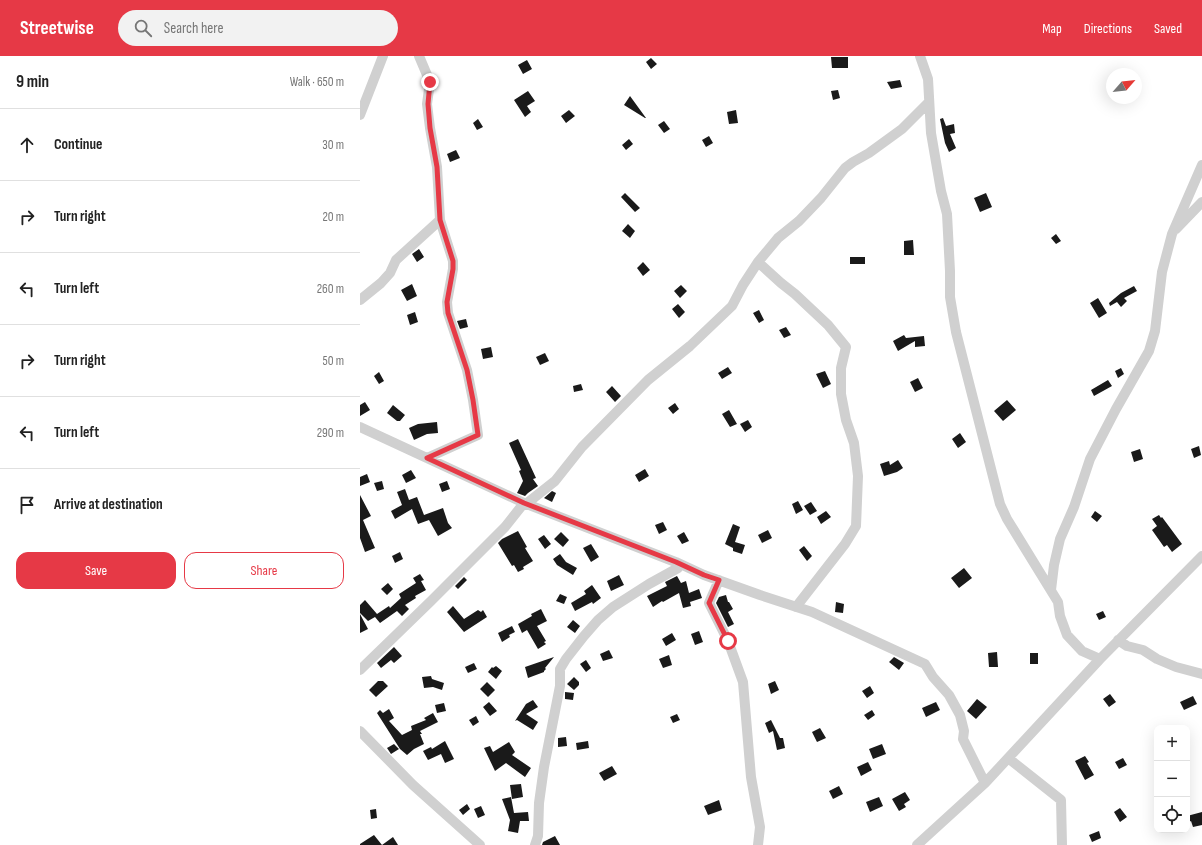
<!DOCTYPE html>
<meta charset="utf-8">
<style>
body{margin:0;font-family:"Sofia Sans Condensed",sans-serif;background:#f2f2f2;color:#222}
.controls{position:absolute;right:12px;bottom:12px;display:grid;overflow:hidden;border-radius:8px;box-shadow:0 4px 16px #0002}
.controls button{width:36px;height:36px;display:grid;place-items:center;padding:0;border:0;border-bottom:1px solid #e0e0e0;background:#fff;color:#222;font:20px sans-serif}
.compass{position:absolute;left:746px;top:12px;width:36px;height:36px;border-radius:50%;background:#fff;box-shadow:0 4px 16px #0002;rotate:62deg}
.stop{position:absolute;width:12px;height:12px;margin:-9px;border:3px solid #e63946;border-radius:50%;background:#fff}
.stop.end{background:#e63946;border-color:#fff;box-shadow:0 1px 4px #0008}
.list{margin:0;padding:0;list-style:none}
h2{display:flex;justify-content:space-between;align-items:center;height:52px;margin:0;padding:0 16px;font-size:17px}
h2 small{font-size:13px;font-weight:400;color:#767676}
.list li{display:grid;grid-template-columns:26px 1fr auto;gap:12px;align-items:center;box-sizing:border-box;height:72px;padding:0 16px;border-top:1px solid #e0e0e0}
.list b{display:block;font-size:15px;white-space:nowrap}
.list em{font-size:13px;font-style:normal;color:#767676}
.actions{display:flex;gap:8px;padding:12px 16px}
.actions a{flex:1;padding:9px 0;border:1px solid #e63946;border-radius:12px;text-align:center;font-size:14px;color:#e63946}
.actions .main{background:#e63946;color:#fff}
.icon{flex:none;width:22px;height:22px;fill:none;stroke:currentColor;stroke-width:2;stroke-linecap:round;stroke-linejoin:round}
.map{position:relative;flex:none;width:842px;height:789px;overflow:hidden}
header{display:flex;align-items:center;gap:24px;box-sizing:border-box;height:56px;padding:0 20px;background:#e63946;color:#fff}
header strong{font-size:19px}
nav{display:flex;gap:22px;margin-inline-start:auto;font-size:14px}
.search{width:280px;height:36px;background:#f2f2f2;display:flex;align-items:center;gap:10px;box-sizing:border-box;padding:0 14px;border-radius:22px;color:#767676;font-size:15px}
main{display:flex}
aside{flex:1;background:#fff}
.map>svg:first-child{display:block}
.building{fill:#1a1a1a}
.lines{fill:none;stroke-linecap:round;stroke-linejoin:round}
.minor{stroke:#d0d0d0;stroke-width:10}
.route{stroke:#e63946;stroke-width:5}
</style>
<header>
<strong>Streetwise</strong>
<div class="search"><svg class="icon" aria-label="search" viewBox="0 0 24 24"><circle cx="10" cy="10" r="6"/><path d="M15 15l6 6"/></svg>Search here</div>
<nav><a>Map</a><a>Directions</a><a>Saved</a></nav>
</header>
<main>
<aside>
<h2>9 min<small>Walk · 650 m</small></h2>
<ul class="list">
<li><svg class="icon" aria-label="ahead" viewBox="0 0 24 24"><path d="M12 20V5M6 11l6-6 6 6"/></svg><div><b>Continue</b></div><em>30 m</em></li>
<li><svg class="icon" aria-label="right" viewBox="0 0 24 24"><path d="M7 20v-9h11M14 6l5 5-5 5"/></svg><div><b>Turn right</b></div><em>20 m</em></li>
<li><svg class="icon" aria-label="left" viewBox="0 0 24 24"><path d="M17 20v-9H6M10 6l-5 5 5 5"/></svg><div><b>Turn left</b></div><em>260 m</em></li>
<li><svg class="icon" aria-label="right" viewBox="0 0 24 24"><path d="M7 20v-9h11M14 6l5 5-5 5"/></svg><div><b>Turn right</b></div><em>50 m</em></li>
<li><svg class="icon" aria-label="left" viewBox="0 0 24 24"><path d="M17 20v-9H6M10 6l-5 5 5 5"/></svg><div><b>Turn left</b></div><em>290 m</em></li>
<li><svg class="icon" aria-label="arrive" viewBox="0 0 24 24"><path d="M6 21V4h12l-3 4 3 4H6"/></svg><div><b>Arrive at destination</b></div></li>
</ul>
<div class="actions"><a class="main">Save</a><a>Share</a></div>
</aside>
<div class="map">
<svg width="842" height="789" viewBox="0 0 842 789">
<rect width="100%" height="100%" fill="#fff"/>
<!-- building -->
<path class="building" d="M 471,1 L 488,1 L 488,12 L 472,12 Z
M 291,2 L 297,8 L 291,13 L 286,6 Z
M 167,4 L 172,13 L 163,18 L 158,9 Z
M 540,24 L 542,31 L 531,33 L 527,26 Z
M 478,34 L 480,42 L 473,44 L 471,35 Z
M 168,35 L 175,45 L 167,50 L 171,56 L 165,61 L 154,44 Z
M 270,40 L 286,62 L 285,62 L 264,49 Z
M 209,54 L 215,60 L 206,67 L 201,60 Z
M 376,54 L 378,67 L 369,68 L 367,56 Z
M 583,62 L 586,70 L 594,68 L 595,77 L 590,78 L 596,92 L 589,96 L 585,87 L 580,63 Z
M 118,63 L 123,71 L 117,74 L 113,67 Z
M 304,65 L 310,73 L 304,77 L 298,69 Z
M 349,80 L 353,87 L 346,91 L 342,84 Z
M 269,83 L 273,88 L 266,94 L 262,89 Z
M 96,94 L 100,102 L 90,106 L 87,98 Z
M 265,137 L 280,152 L 275,156 L 261,141 Z
M 626,137 L 632,151 L 620,156 L 614,142 Z
M 268,168 L 275,175 L 270,182 L 262,175 Z
M 696,178 L 701,185 L 696,188 L 691,182 Z
M 553,184 L 554,199 L 544,199 L 544,185 Z
M 59,193 L 64,201 L 57,206 L 52,198 Z
M 490,201 L 505,201 L 505,208 L 490,208 Z
M 283,206 L 290,214 L 283,220 L 277,212 Z
M 52,228 L 57,240 L 47,245 L 41,234 Z
M 321,229 L 327,235 L 320,242 L 314,235 Z
M 774,230 L 777,235 L 764,242 L 767,245 L 761,251 L 757,246 L 750,250 L 749,247 L 761,237 Z
M 738,242 L 747,257 L 739,262 L 730,247 Z
M 318,248 L 325,256 L 319,262 L 312,253 Z
M 399,254 L 404,264 L 399,267 L 393,257 Z
M 55,256 L 58,266 L 50,269 L 47,259 Z
M 106,263 L 108,271 L 100,273 L 97,265 Z
M 426,271 L 431,279 L 424,282 L 419,274 Z
M 544,279 L 546,282 L 564,280 L 565,290 L 555,291 L 555,285 L 538,295 L 533,285 Z
M 131,291 L 133,301 L 123,303 L 121,293 Z
M 185,297 L 189,305 L 180,309 L 176,301 Z
M 368,311 L 372,317 L 362,323 L 358,317 Z
M 761,312 L 764,318 L 758,322 L 755,315 Z
M 465,315 L 471,328 L 463,332 L 456,318 Z
M 19,316 L 24,325 L 19,328 L 14,320 Z
M 558,322 L 563,332 L 555,336 L 550,326 Z
M 748,324 L 752,330 L 734,340 L 731,334 Z
M 221,328 L 223,334 L 214,336 L 213,330 Z
M 252,330 L 261,340 L 255,346 L 246,336 Z
M 647,344 L 656,354 L 643,365 L 634,355 Z
M 5,346 L 10,354 L 0,360 L 0,349 Z
M 315,347 L 319,353 L 313,358 L 308,352 Z
M 33,349 L 45,359 L 40,365 L 37,365 L 27,357 Z
M 369,354 L 377,368 L 370,371 L 362,358 Z
M 388,364 L 392,371 L 385,376 L 380,368 Z
M 77,366 L 78,377 L 67,378 L 54,384 L 49,372 L 58,368 Z
M 600,377 L 606,386 L 598,392 L 592,383 Z
M 158,383 L 176,422 L 173,423 L 178,430 L 168,437 L 165,440 L 157,437 L 163,425 L 159,415 L 161,414 L 149,387 Z
M 839,390 L 841,399 L 834,402 L 831,393 Z
M 780,393 L 783,403 L 774,406 L 771,396 Z
M 538,404 L 543,412 L 537,416 L 524,420 L 520,408 L 529,405 L 530,409 Z
M 285,413 L 289,420 L 279,426 L 275,419 Z
M 51,414 L 56,422 L 46,427 L 42,419 Z
M 7,418 L 10,426 L 0,430 L 0,421 Z
M 22,425 L 24,433 L 17,435 L 14,427 Z
M 87,425 L 90,433 L 82,436 L 79,428 Z
M 45,433 L 49,444 L 57,441 L 64,459 L 83,452 L 88,467 L 92,472 L 78,480 L 69,464 L 58,468 L 52,453 L 35,463 L 31,455 L 42,449 L 37,436 Z
M 192,435 L 196,437 L 192,446 L 184,442 Z
M 0,439 L 11,460 L 3,464 L 15,492 L 5,496 L 0,482 Z
M 438,445 L 443,454 L 436,458 L 432,448 Z
M 451,446 L 457,455 L 450,459 L 444,450 Z
M 466,455 L 471,461 L 461,468 L 457,461 Z
M 735,455 L 742,460 L 737,466 L 731,461 Z
M 799,459 L 801,462 L 802,461 L 822,488 L 812,496 L 807,489 L 804,491 L 792,474 L 797,470 L 792,463 Z
M 303,466 L 307,474 L 299,478 L 295,469 Z
M 373,468 L 380,471 L 375,486 L 385,489 L 382,498 L 373,495 L 373,492 L 365,488 Z
M 408,474 L 412,482 L 402,487 L 398,479 Z
M 158,475 L 167,491 L 165,492 L 173,505 L 163,511 L 164,513 L 158,516 L 154,509 L 152,510 L 138,487 L 142,483 Z
M 201,476 L 209,484 L 203,491 L 194,483 Z
M 324,476 L 329,485 L 322,488 L 317,480 Z
M 184,479 L 191,488 L 185,493 L 178,483 Z
M 231,488 L 239,501 L 231,506 L 223,492 Z
M 444,490 L 452,500 L 447,505 L 439,494 Z
M 40,496 L 43,503 L 35,507 L 32,500 Z
M 200,498 L 206,506 L 217,512 L 213,519 L 197,509 L 193,503 Z
M 604,512 L 612,522 L 599,532 L 591,522 Z
M 60,518 L 64,524 L 61,525 L 66,534 L 55,540 L 56,542 L 45,549 L 49,553 L 42,560 L 37,555 L 20,567 L 15,561 L 8,565 L 0,557 L 0,549 L 5,544 L 17,558 L 29,550 L 30,552 L 41,542 L 39,538 L 56,527 L 53,522 Z
M 259,519 L 264,529 L 251,535 L 247,525 Z
M 317,520 L 321,527 L 326,525 L 329,537 L 339,533 L 342,542 L 330,546 L 331,550 L 323,552 L 319,537 L 303,546 L 302,545 L 293,551 L 287,540 L 307,530 L 305,526 Z
M 104,521 L 107,524 L 98,533 L 95,530 Z
M 28,527 L 33,533 L 27,539 L 21,533 Z
M 232,529 L 241,542 L 233,548 L 232,546 L 215,555 L 211,547 L 226,538 L 224,535 Z
M 200,538 L 207,541 L 204,548 L 196,545 Z
M 366,539 L 368,546 L 369,546 L 373,553 L 368,556 L 374,568 L 368,571 L 356,547 L 359,541 Z
M 476,546 L 484,548 L 483,557 L 475,556 Z
M 93,550 L 104,563 L 118,554 L 121,556 L 123,554 L 127,561 L 104,576 L 87,556 Z
M 181,553 L 187,565 L 177,570 L 186,585 L 184,586 L 186,588 L 178,593 L 167,574 L 162,577 L 158,568 L 172,560 L 171,558 Z
M 743,555 L 746,561 L 739,564 L 736,558 Z
M 0,558 L 8,573 L 0,577 Z
M 213,564 L 220,570 L 215,577 L 207,571 Z
M 152,570 L 155,576 L 149,579 L 150,581 L 142,586 L 138,577 Z
M 339,575 L 343,586 L 335,589 L 331,578 Z
M 312,577 L 316,584 L 306,590 L 302,583 Z
M 34,591 L 42,600 L 34,607 L 31,604 L 21,612 L 17,607 Z
M 249,594 L 253,602 L 243,605 L 240,598 Z
M 637,596 L 638,611 L 629,611 L 628,597 Z
M 670,597 L 678,597 L 678,608 L 670,608 Z
M 309,599 L 312,609 L 303,612 L 299,603 Z
M 194,601 L 185,612 L 186,613 L 184,615 L 184,616 L 168,622 L 165,611 Z
M 534,601 L 544,607 L 539,614 L 529,606 Z
M 226,604 L 231,612 L 226,616 L 220,608 Z
M 114,607 L 117,613 L 108,617 L 105,611 Z
M 136,610 L 142,615 L 136,623 L 128,616 L 132,611 L 133,612 Z
M 71,620 L 72,623 L 84,627 L 82,634 L 73,631 L 64,632 L 62,621 Z
M 214,621 L 219,626 L 219,629 L 214,634 L 207,628 Z
M 18,625 L 23,625 L 28,630 L 16,641 L 9,634 Z
M 415,625 L 419,634 L 411,638 L 408,628 Z
M 127,626 L 135,634 L 128,641 L 120,633 Z
M 510,630 L 514,637 L 507,642 L 502,635 Z
M 205,636 L 214,637 L 213,644 L 205,643 Z
M 750,638 L 756,646 L 749,651 L 743,643 Z
M 833,640 L 837,648 L 824,654 L 820,646 Z
M 617,643 L 627,651 L 616,663 L 607,655 Z
M 173,644 L 178,651 L 166,658 L 178,666 L 173,674 L 157,664 L 155,665 L 166,648 Z
M 129,646 L 137,655 L 130,660 L 123,651 Z
M 576,646 L 580,654 L 566,661 L 562,652 Z
M 84,647 L 86,655 L 77,657 L 75,649 Z
M 29,653 L 34,662 L 29,665 L 42,679 L 52,674 L 51,670 L 66,664 L 64,662 L 73,657 L 78,666 L 60,675 L 62,678 L 60,678 L 64,688 L 54,693 L 47,699 L 40,693 L 17,657 L 20,654 L 23,657 Z
M 512,654 L 515,659 L 508,664 L 504,659 Z
M 317,658 L 320,664 L 313,667 L 310,661 Z
M 116,660 L 119,666 L 113,670 L 109,664 Z
M 411,664 L 420,682 L 423,682 L 425,692 L 417,694 L 413,675 L 409,677 L 405,667 Z
M 460,672 L 466,682 L 457,686 L 452,676 Z
M 206,681 L 207,690 L 198,691 L 198,682 Z
M 85,685 L 94,703 L 85,707 L 81,698 L 68,704 L 63,695 L 71,691 L 72,693 Z
M 228,685 L 229,692 L 217,694 L 216,687 Z
M 149,686 L 155,696 L 152,699 L 171,712 L 165,721 L 146,707 L 135,715 L 124,692 L 130,690 L 133,696 Z
M 34,688 L 39,693 L 31,698 L 27,692 Z
M 522,688 L 526,698 L 513,703 L 509,693 Z
M 725,700 L 729,706 L 727,707 L 734,719 L 725,724 L 715,705 Z
M 763,702 L 767,709 L 759,713 L 755,706 Z
M 508,706 L 512,714 L 501,720 L 497,711 Z
M 252,710 L 257,718 L 244,725 L 239,717 Z
M 161,728 L 163,741 L 152,743 L 150,729 Z
M 479,730 L 483,738 L 473,743 L 469,735 Z
M 545,736 L 550,744 L 544,748 L 546,751 L 539,755 L 532,743 Z
M 151,741 L 154,757 L 168,756 L 169,765 L 160,765 L 158,777 L 148,775 L 150,764 L 142,743 Z
M 519,741 L 523,750 L 510,756 L 506,746 Z
M 359,744 L 362,754 L 348,759 L 344,750 Z
M 107,748 L 110,753 L 103,759 L 99,754 Z
M 121,750 L 125,759 L 118,762 L 114,753 Z
M 760,752 L 767,761 L 760,766 L 754,756 Z
M 16,753 L 17,762 L 11,763 L 10,754 Z
M 842,756 L 842,769 L 833,771 L 831,765 L 827,767 L 827,760 Z
M 739,775 L 741,782 L 732,786 L 729,779 Z
M 14,779 L 22,789 L 0,789 L 0,788 Z
M 195,780 L 200,789 L 182,789 L 183,786 Z
M 33,781 L 38,789 L 22,789 Z"/>
<g class="lines">
<!-- minor -->
<path class="minor" d="M 59,0 L 70,26 L 67,48 L 70,72 L 77,111 L 80,164 L 93,205 L 93,213 L 87,246 L 88,257 L 107,314 L 113,344 L 118,379 L 67,402
M 560,0 L 568,23 L 571,77 L 581,135 L 587,158 L 590,215 L 590,241 L 596,276 L 640,448 L 647,463 L 698,546 L 700,560 L 707,579 L 722,595 L 740,603
M 0,59 L 23,0
M 816,173 L 842,146
M 398,206 L 421,227 L 435,238 L 468,269 L 486,291 L 481,312 L 481,338 L 486,364 L 494,387 L 498,420 L 496,470 L 485,488 L 436,551
M 0,244 L 21,227 L 30,217 L 36,204 L 80,164
M 0,371 L 164,447 L 318,507 L 319,510 L 318,512 L 289,528 L 253,551 L 238,564 L 224,580 L 206,603 L 200,613 L 200,630 L 184,711 L 179,747 L 178,780 L 175,789
M 166,448 L 195,425 L 222,391 L 288,324 L 330,290 L 372,250 L 383,229 L 398,206 L 418,182 L 439,165 L 461,142 L 485,112 L 493,106 L 509,97 L 542,73 L 569,46
M 316,506 L 344,519 L 400,539 L 452,556 L 565,608 L 573,621 L 589,639 L 600,659 L 604,675 L 603,683 L 625,727
M 359,524 L 349,547 L 368,585 L 383,626 L 391,721 L 400,771 L 398,789
M 691,534 L 694,509 L 700,483 L 714,451 L 730,403 L 756,353 L 789,295 L 795,275 L 802,216 L 812,178 L 842,109
M 758,584 L 767,590 L 783,594 L 797,603 L 816,611 L 842,618
M 0,614 L 71,545 L 145,471 L 164,447
M 0,675 L 53,729 L 120,789
M 648,702 L 701,744 L 702,789
M 557,789 L 625,727 L 740,603 L 842,500"/>
</g>
<g class="lines">
<!-- route -->
<path class="route" d="M 70,26 L 68,48 L 70,72 L 77,111 L 80,164 L 93,205 L 93,213 L 87,246 L 88,257 L 107,314 L 113,344 L 118,379 L 67,402 L 164,447 L 316,506 L 344,519 L 359,524 L 349,547 L 368,585"/>
</g>
</svg>
<div class="controls">
<button>+</button>
<button>−</button>
<button><svg class="icon" aria-label="locate" viewBox="0 0 24 24"><circle cx="12" cy="12" r="6"/><path d="M12 2v4M12 18v4M2 12h4M18 12h4"/></svg></button>
</div>
<svg class="compass" viewBox="-18 -18 36 36"><path d="M0-13l5 13h-10z" fill="#e53935"/><path d="M0 13l5-13h-10z" fill="#767676"/></svg>
<div class="stop" style="left:368px;top:585px"></div>
<div class="stop end" style="left:70px;top:26px"></div>
</div>
</main>
